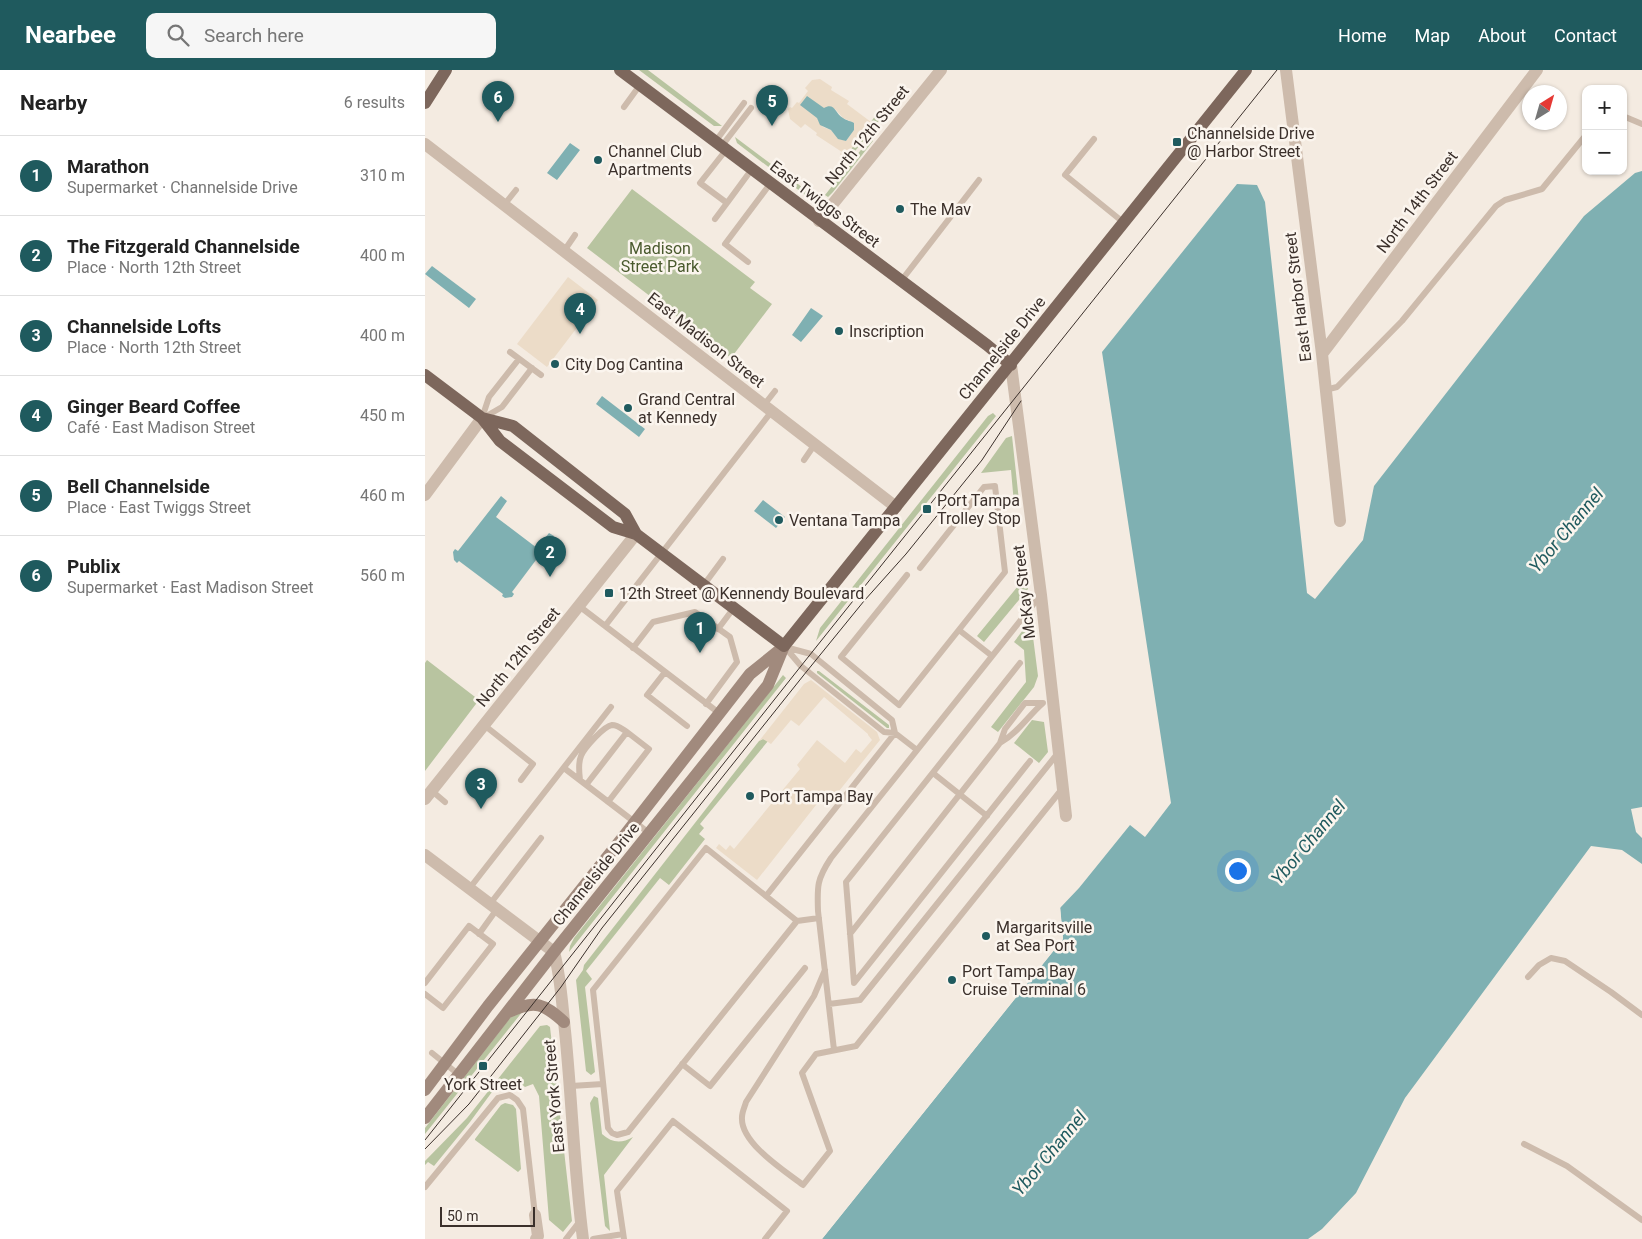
<!DOCTYPE html>
<meta charset="utf-8">
<style>
body{margin:0;font-family:Roboto,sans-serif;background:#f6f6f6;color:#222}
.controls{position:absolute;right:15px;top:15px;display:grid;overflow:hidden;border-radius:10px;box-shadow:0 1px 4px #0004}
.controls button{width:45px;height:45px;display:grid;place-items:center;padding:0;border:0;border-bottom:1px solid #e0e0e0;background:#fff;color:#222;font:25px sans-serif}
.compass{position:absolute;left:1097px;top:15px;width:45px;height:45px;border-radius:50%;background:#fff;box-shadow:0 1px 4px #0004;rotate:37deg}
.scale{position:absolute;left:15px;bottom:12px;width:95px;box-sizing:border-box;padding-left:5px;border:2px solid #3b302b;border-top:0;font-size:14px;line-height:18px;white-space:nowrap;color:#3b302b;-webkit-text-stroke:4px #fbf5ee;paint-order:stroke}
.you{position:absolute;left:812px;top:800px;width:18px;height:18px;margin:-12px;border:4px solid #fff;border-radius:50%;background:#1a73e8;box-shadow:0 0 0 8px #1a73e833}
.badge{display:grid;place-items:center;width:32px;height:32px;border-radius:50%;background:#1f5a5e;color:#fff;font-size:16px;font-weight:700}
.pin{position:absolute;translate:-50% -41px;filter:drop-shadow(0 1px 2px #0008)}
.pin::after{content:'';position:absolute;top:26px;width:18px;height:15px;background:inherit;clip-path:polygon(0 0,100% 0,50% 100%)}
.list{margin:0;padding:0;list-style:none}
h2{display:flex;justify-content:space-between;align-items:center;height:65px;margin:0;padding:0 20px;font-size:21px}
h2 small{font-size:16px;font-weight:400;color:#767676}
.list li{display:grid;grid-template-columns:32px 1fr auto;gap:15px;align-items:center;box-sizing:border-box;height:80px;padding:0 20px;border-top:1px solid #e0e0e0}
.list b{display:block;font-size:19px;white-space:nowrap}
.list p{margin:0;font-size:16px;white-space:nowrap;color:#767676}
.list em{font-size:16px;font-style:normal;color:#767676}
.icon{flex:none;width:28px;height:28px;fill:none;stroke:currentColor;stroke-width:2;stroke-linecap:round;stroke-linejoin:round}
.map{position:relative;flex:none;width:1217px;height:1169px;overflow:hidden}
header{display:flex;align-items:center;gap:30px;box-sizing:border-box;height:70px;padding:0 25px;background:#1f5a5e;color:#fff}
header strong{font-size:24px}
nav{display:flex;gap:28px;margin-inline-start:auto;font-size:18px}
.search{width:350px;height:45px;background:#f6f6f6;display:flex;align-items:center;gap:12px;box-sizing:border-box;padding:0 18px;border-radius:10px;color:#767676;font-size:19px}
main{display:flex}
aside{flex:1;background:#fff}
.map>svg:first-child{display:block}
.green{fill:#b8c4a0}
.plaza{fill:#ecdcc8;fill-rule:evenodd}
.water{fill:#7fb0b2}
.pier{fill:#f4ebe1}
.lines{fill:none;stroke-linecap:round;stroke-linejoin:round}
.service{stroke:#cdbbac;stroke-width:6}
.minor{stroke:#cdbbac;stroke-width:12}
.secondary{stroke:#a18a7d;stroke-width:12}
.primary{stroke:#7d675c;stroke-width:12}
.tram{stroke:#3b302b;stroke-width:1}
.poi-dot{fill:#1f5a5e;stroke:#fbf5ee;stroke-width:2}
.labels{text-anchor:middle;dominant-baseline:central;stroke-width:5;stroke-linejoin:round;paint-order:stroke}
.poi-label{font-size:16px;fill:#3b302b;stroke:#fbf5ee;text-anchor:start}
.street-label{font-size:16px;fill:#3b302b;stroke:#fbf5ee}
.park-label{font-size:16px;fill:#4a5a2e;stroke:#fbf5ee}
.water-label{font-size:18px;font-style:italic;fill:#1f5a5e;stroke:#fbf5ee}
</style>
<header>
<strong>Nearbee</strong>
<div class="search"><svg class="icon" aria-label="search" viewBox="0 0 24 24"><circle cx="10" cy="10" r="6"/><path d="M15 15l6 6"/></svg>Search here</div>
<nav><a>Home</a><a>Map</a><a>About</a><a>Contact</a></nav>
</header>
<main>
<aside>
<h2>Nearby<small>6 results</small></h2>
<ul class="list">
<li><span class="badge">1</span><div><b>Marathon</b><p>Supermarket · Channelside Drive</p></div><em>310 m</em></li>
<li><span class="badge">2</span><div><b>The Fitzgerald Channelside</b><p>Place · North 12th Street</p></div><em>400 m</em></li>
<li><span class="badge">3</span><div><b>Channelside Lofts</b><p>Place · North 12th Street</p></div><em>400 m</em></li>
<li><span class="badge">4</span><div><b>Ginger Beard Coffee</b><p>Café · East Madison Street</p></div><em>450 m</em></li>
<li><span class="badge">5</span><div><b>Bell Channelside</b><p>Place · East Twiggs Street</p></div><em>460 m</em></li>
<li><span class="badge">6</span><div><b>Publix</b><p>Supermarket · East Madison Street</p></div><em>560 m</em></li>
</ul>
</aside>
<div class="map">
<svg width="1217" height="1169" viewBox="0 0 1217 1169">
<rect width="100%" height="100%" fill="#f4ebe1"/>
<!-- green -->
<path class="green" d="M 214,0 L 223,0 L 297,56 L 289,56 Z
M 456,38 L 461,42 L 427,85 L 424,82 Z
M 447,66 L 448,71 L 408,122 L 403,127 L 400,125 Z
M 310,67 L 393,129 L 380,125 L 312,73 Z
M 207,119 L 330,212 L 325,218 L 347,234 L 306,288 L 162,178 Z
M 568,343 L 571,346 L 391,571 L 395,558 L 563,346 Z
M 587,366 L 594,431 L 589,434 L 586,400 L 556,403 L 581,368 Z
M 598,476 L 603,519 L 559,572 L 552,566 L 598,510 L 595,480 Z
M 607,559 L 613,606 L 609,617 L 573,662 L 566,657 L 601,612 L 599,580 L 589,572 L 598,560 Z
M 2,590 L 54,630 L 0,701 L 0,593 Z
M 392,601 L 394,601 L 464,655 L 464,658 L 462,658 L 392,603 Z
M 358,605 L 361,608 L 144,882 L 145,876 L 149,868 Z
M 607,650 L 619,652 L 623,682 L 614,693 L 589,673 Z
M 338,669 L 343,671 L 275,754 L 279,758 L 274,764 L 280,769 L 244,815 L 235,808 L 161,901 L 167,909 L 160,917 L 170,1002 L 166,1005 L 161,1001 L 151,910 L 158,900 L 159,895 L 334,671 Z
M 98,941 L 0,1064 L 0,1058 L 85,948 Z
M 122,955 L 125,957 L 147,1151 L 138,1162 L 124,1150 L 114,1026 L 108,1014 L 100,1017 L 93,1011 L 75,1011 L 45,1052 L 9,1096 L 3,1092 L 0,1095 L 0,1091 L 42,1048 L 115,956 Z
M 169,1026 L 173,1028 L 177,1064 C 187,1073 196,1074 208,1067 L 179,1105 L 185,1161 L 180,1156 L 165,1033 Z
M 80,1033 L 88,1035 L 91,1039 L 96,1099 L 93,1102 L 50,1070 L 50,1069 L 76,1035 Z"/>
<!-- plaza -->
<path class="plaza" d="M 395,9 L 407,17 L 406,20 L 424,31 L 422,34 L 446,52 L 419,88 L 415,84 L 417,82 L 391,65 L 392,63 L 380,54 L 376,58 L 365,49 L 363,39 L 365,37 L 367,38 L 372,32 L 374,33 L 383,21 L 380,18 L 387,10 ZM 410,39 L 418,48 L 429,53 L 429,60 L 421,71 L 411,66 L 406,60 L 398,57 L 392,48 Z
M 143,207 L 173,230 L 122,297 L 92,274 Z
M 386,610 L 452,662 L 455,670 L 410,726 L 402,721 L 332,810 L 291,778 L 294,774 L 301,780 L 305,775 L 309,779 L 375,699 L 372,695 L 392,670 L 420,693 L 431,679 L 436,683 L 447,670 L 443,665 L 443,664 L 399,627 L 374,656 L 366,650 L 346,674 L 338,669 L 334,671 L 379,614 Z"/>
<!-- water -->
<path class="water" d="M 382,26 L 399,38 C 410,32 410,44 418,48 C 422,51 426,51 429,53 L 429,60 L 421,71 L 413,69 L 406,60 L 395,55 L 392,48 L 375,35 Z
M 145,73 L 155,80 L 132,110 L 122,103 Z
M 1217,101 L 1217,737 L 1206,739 L 1211,762 L 1217,768 L 1217,794 L 1197,780 L 1166,776 L 980,1028 L 931,1123 L 897,1159 L 883,1169 L 397,1169 L 638,869 L 635,838 L 654,818 L 705,755 L 720,767 L 746,733 L 677,282 L 812,114 L 832,115 L 840,132 L 882,523 L 890,529 L 938,470 L 949,416 L 1159,146 L 1210,103 Z
M 7,196 L 51,229 L 44,238 L 0,204 Z
M 386,238 L 398,246 L 376,272 L 367,265 Z
M 177,326 L 220,359 L 214,367 L 171,334 Z
M 76,426 L 82,431 L 71,447 L 112,478 L 124,463 L 129,466 L 87,522 L 89,524 L 87,527 L 80,528 L 77,526 L 78,524 L 34,491 L 32,493 L 29,490 L 28,482 L 30,479 L 33,481 Z
M 338,430 L 360,447 L 351,458 L 329,441 Z"/>
<!-- pier -->
<path class="pier" d="M 635,835 L 638,869 L 397,1169 L 395,1169 L 636,868 L 632,838 Z"/>
<g class="lines">
<!-- service -->
<path class="service" d="M 199,37 L 215,15
M 1198,46 L 1217,54
M 669,69 L 640,105 L 698,152
M 290,72 L 319,33
M 296,77 L 326,38
M 301,80 L 275,113 L 302,133 L 327,99
M 79,135 L 91,120
M 290,149 L 302,133
M 139,181 L 150,165
M 323,192 L 300,174 L 345,114
M 476,211 L 554,110
M 85,282 L 116,305
M 900,320 L 912,317 L 977,251 L 1071,136 L 1080,130 L 1117,119 L 1161,65
M 339,335 L 350,321
M 57,348 L 64,327 L 94,289
M 58,348 L 77,337 L 107,298
M 379,390 L 390,374
M 482,505 L 416,587 L 474,635 L 580,502 L 570,416 L 559,417 L 495,498
M 278,516 L 298,489
M 154,536 L 294,643
M 180,556 L 347,341
M 293,559 L 308,539
M 534,560 L 567,586
M 359,576 L 376,596 L 459,662 L 470,663 L 492,680
M 360,577 L 386,584 L 467,650 L 470,663
M 208,578 L 228,552 L 270,542 L 305,567 L 312,592 L 281,634
M 595,593 L 421,812 L 429,913 L 605,691
M 240,602 L 222,625 L 262,656
M 600,633 L 618,633 C 603,646 593,663 575,673 L 580,659 Z
M 59,655 L 108,694 L 96,710
M 139,698 L 224,763
M 508,703 L 562,746
M 155,710 C 154,702 153,693 156,686 C 159,678 179,656 187,655 C 193,655 197,659 202,662
M 161,715 L 202,662 L 224,679 L 183,732
M 7,721 L 20,732
M 281,778 L 372,851 L 203,1062 L 192,1065 L 187,1063 L 183,1058 L 168,920 Z
M 44,819 L 186,637
M 341,826 L 470,663
M 65,834 L 116,768
M 372,851 L 394,848
M 54,864 L 72,839
M 425,864 L 575,673
M 400,900 L 389,926 L 321,1032 C 320,1036 317,1042 317,1047 C 315,1073 360,1101 378,1115 L 405,1081 L 377,1003 L 391,984 L 431,976 L 637,719
M 1103,907 L 1114,895 L 1126,888 L 1140,891 L 1186,922 L 1217,945
M 0,913 L 44,856 L 68,874 L 18,938 L 0,924
M 404,934 L 435,930 L 633,683
M 409,980 L 393,841 C 392,816 392,809 406,788 L 615,526
M 7,983 L 33,1004
M 257,994 L 285,1016 L 380,898
M 146,1016 L 178,1014
M 1099,1074 L 1142,1096 L 1217,1150
M 0,1117 L 73,1028 L 85,1025 L 92,1030 L 98,1039 L 110,1145
M 141,1169 L 155,1151
M 168,1169 L 198,1164
M 199,1169 L 192,1121 L 248,1051 L 362,1141 L 340,1169"/>
<!-- minor -->
<path class="minor" d="M 861,0 L 897,284 L 915,451
M 0,74 L 471,437
M 394,151 L 516,0
M 897,284 L 1112,0
M 586,295 L 616,525 L 641,746
M 0,425 L 57,348
M 0,729 L 211,464
M 0,785 L 129,882 C 136,908 137,934 140,961 C 147,1030 149,1100 158,1169
M 110,1145 L 113,1166 L 111,1169"/>
<!-- secondary -->
<path class="secondary" d="M 84,942 C 110,929 119,934 139,952
M 0,1020 L 63,936 L 199,766 L 325,604 L 356,579
M 0,1048 L 129,882 L 343,615 L 359,576"/>
<!-- primary -->
<path class="primary" d="M 195,0 L 562,275 L 586,295
M 0,33 L 21,0
M 0,305 L 57,348 L 75,371 L 188,457 L 211,464 L 359,576 L 821,0
M 57,348 L 88,356 L 200,444 L 211,464"/>
<!-- tram -->
<path class="tram" d="M 0,1070 L 376,596 L 852,0
M 0,1079 L 44,1034 L 136,917 L 177,858 L 382,601 L 439,531 L 481,484 L 557,390 L 596,331"/>
</g>
<!-- markers -->
<g class="poi-dot">
<rect x="747" y="67" width="10" height="10" rx="2.5"/>
<circle cx="173" cy="90" r="5"/>
<circle cx="475" cy="139" r="5"/>
<circle cx="414" cy="261" r="5"/>
<circle cx="130" cy="294" r="5"/>
<circle cx="203" cy="338" r="5"/>
<rect x="497" y="434" width="10" height="10" rx="2.5"/>
<circle cx="354" cy="450" r="5"/>
<rect x="179" y="518" width="10" height="10" rx="2.5"/>
<circle cx="325" cy="726" r="5"/>
<circle cx="561" cy="866" r="5"/>
<circle cx="527" cy="910" r="5"/>
<rect x="53" y="991" width="10" height="10" rx="2.5"/>
</g>
<g class="labels">
<!-- poi labels -->
<g class="poi-label">
<text x="762" y="63">Channelside Drive<tspan x="762" dy="18">@ Harbor Street</tspan></text>
<text x="183" y="81">Channel Club<tspan x="183" dy="18">Apartments</tspan></text>
<text x="485" y="139">The Mav</text>
<text x="424" y="261">Inscription</text>
<text x="140" y="294">City Dog Cantina</text>
<text x="213" y="329">Grand Central<tspan x="213" dy="18">at Kennedy</tspan></text>
<text x="512" y="430">Port Tampa<tspan x="512" dy="18">Trolley Stop</tspan></text>
<text x="364" y="450">Ventana Tampa</text>
<text x="194" y="523">12th Street @ Kennendy Boulevard</text>
<text x="335" y="726">Port Tampa Bay</text>
<text x="571" y="857">Margaritsville<tspan x="571" dy="18">at Sea Port</tspan></text>
<text x="537" y="901">Port Tampa Bay<tspan x="537" dy="18">Cruise Terminal 6</tspan></text>
<text x="58" y="1014" text-anchor="middle">York Street</text>
</g>
<!-- street labels -->
<g class="street-label">
<text transform="translate(442 65) rotate(-51)">North 12th Street</text>
<text transform="translate(992 132) rotate(-53)">North 14th Street</text>
<text transform="translate(400 134) rotate(37)">East Twiggs Street</text>
<text transform="translate(873 227) rotate(-97)">East Harbor Street</text>
<text transform="translate(281 270) rotate(38)">East Madison Street</text>
<text transform="translate(577 278) rotate(-51)">Channelside Drive</text>
<text transform="translate(599 522) rotate(-97)">McKay Street</text>
<text transform="translate(93 587) rotate(-51)">North 12th Street</text>
<text transform="translate(171 804) rotate(-51)">Channelside Drive</text>
<text transform="translate(129 1026) rotate(-95)">East York Street</text>
</g>
<!-- park labels -->
<g class="park-label">
<text x="235" y="178">Madison<tspan x="235" dy="18">Street Park</tspan></text>
</g>
<!-- water labels -->
<g class="water-label">
<text transform="translate(1141 460) rotate(-50)">Ybor Channel</text>
<text transform="translate(883 772) rotate(-50)">Ybor Channel</text>
<text transform="translate(624 1083) rotate(-50)">Ybor Channel</text>
</g>
</g>
</svg>
<div class="controls">
<button>+</button>
<button>−</button>
</div>
<svg class="compass" viewBox="-18 -18 36 36"><path d="M0-13l5 13h-10z" fill="#e53935"/><path d="M0 13l5-13h-10z" fill="#767676"/></svg>
<div class="scale">50 m</div>
<div class="you"></div>
<div class="pin badge" style="left:275px;top:583px">1</div>
<div class="pin badge" style="left:125px;top:507px">2</div>
<div class="pin badge" style="left:56px;top:739px">3</div>
<div class="pin badge" style="left:155px;top:264px">4</div>
<div class="pin badge" style="left:347px;top:56px">5</div>
<div class="pin badge" style="left:73px;top:52px">6</div>
</div>
</main>
